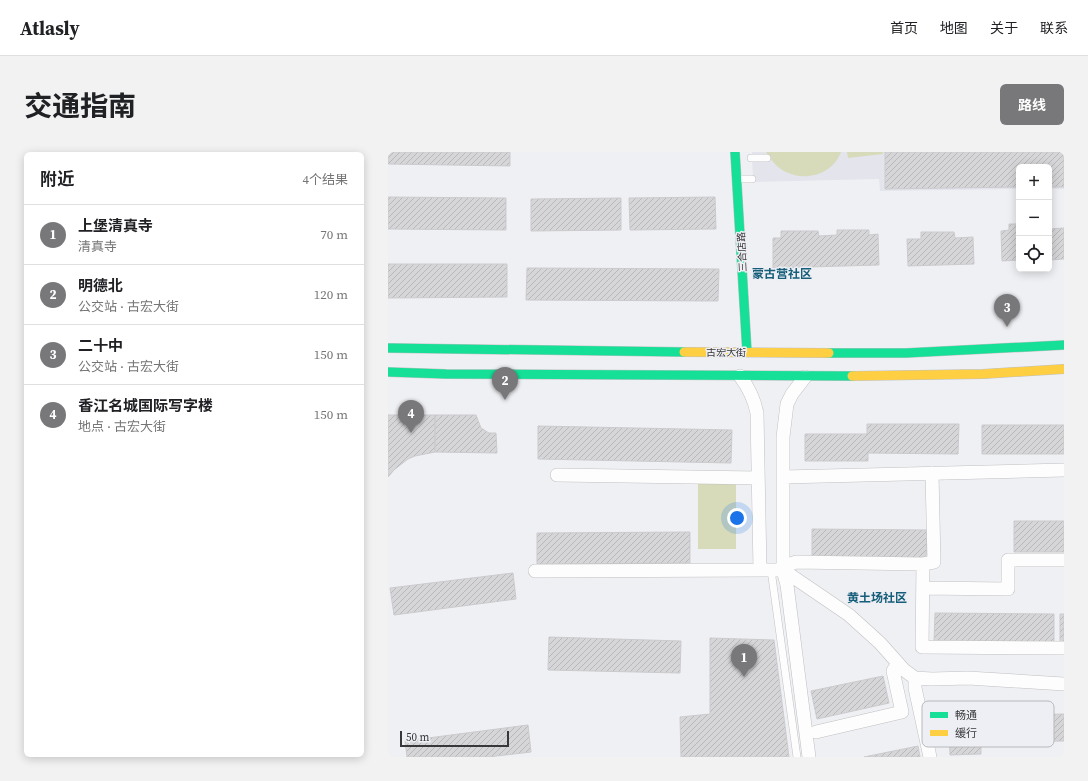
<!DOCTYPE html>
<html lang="zh">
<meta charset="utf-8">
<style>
body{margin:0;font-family:"Source Serif 4","Noto Sans SC",serif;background:#f2f2f2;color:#202124}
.controls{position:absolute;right:12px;top:12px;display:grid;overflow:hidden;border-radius:6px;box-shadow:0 2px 10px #0003}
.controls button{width:36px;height:36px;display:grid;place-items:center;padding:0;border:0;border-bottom:1px solid #e0e0e0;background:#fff;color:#202124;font:20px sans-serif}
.scale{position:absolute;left:12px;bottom:10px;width:109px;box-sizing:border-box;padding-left:4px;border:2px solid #38383a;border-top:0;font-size:11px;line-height:14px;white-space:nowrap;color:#38383a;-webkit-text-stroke:3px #eeeff4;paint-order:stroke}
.you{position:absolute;left:349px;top:366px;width:14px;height:14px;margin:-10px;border:3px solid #fff;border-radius:50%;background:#1a73e8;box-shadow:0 0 0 6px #1a73e833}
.badge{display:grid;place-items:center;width:26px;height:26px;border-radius:50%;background:#78787b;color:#fff;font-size:13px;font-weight:700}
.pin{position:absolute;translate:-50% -33px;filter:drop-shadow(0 1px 2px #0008)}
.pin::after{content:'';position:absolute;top:21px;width:14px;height:12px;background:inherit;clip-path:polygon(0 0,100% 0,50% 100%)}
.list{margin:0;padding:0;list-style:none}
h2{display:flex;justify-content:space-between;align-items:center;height:52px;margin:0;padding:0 16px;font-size:17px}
h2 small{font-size:13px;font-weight:400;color:#757577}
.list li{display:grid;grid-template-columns:26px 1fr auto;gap:12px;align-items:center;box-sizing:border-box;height:60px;padding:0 16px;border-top:1px solid #e0e0e0}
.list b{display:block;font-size:15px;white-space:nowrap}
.list p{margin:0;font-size:13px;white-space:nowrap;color:#757577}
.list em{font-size:13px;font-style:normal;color:#757577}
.icon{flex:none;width:22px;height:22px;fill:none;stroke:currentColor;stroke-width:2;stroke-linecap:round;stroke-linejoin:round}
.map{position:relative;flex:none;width:676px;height:605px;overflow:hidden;border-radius:6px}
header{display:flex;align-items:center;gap:24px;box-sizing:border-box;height:56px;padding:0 20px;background:#fff;border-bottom:1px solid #e0e0e0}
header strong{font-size:19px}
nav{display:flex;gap:22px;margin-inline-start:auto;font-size:14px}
.intro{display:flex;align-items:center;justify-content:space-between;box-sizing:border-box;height:96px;padding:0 24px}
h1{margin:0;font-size:28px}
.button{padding:10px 18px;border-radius:6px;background:#78787b;color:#fff;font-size:14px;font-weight:700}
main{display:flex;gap:24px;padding:0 24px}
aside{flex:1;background:#fff;border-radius:6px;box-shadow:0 2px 10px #0003}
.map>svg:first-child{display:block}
.built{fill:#e4e4ed}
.grass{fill:#d7dbb9}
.building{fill:url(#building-hatch);stroke:#cbcbce}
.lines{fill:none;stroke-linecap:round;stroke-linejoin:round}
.lane-casing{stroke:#c0c0c3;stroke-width:8}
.street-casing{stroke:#c0c0c3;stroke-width:14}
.fast-casing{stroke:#c0c0c3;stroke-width:10}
.slow-casing{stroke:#c0c0c3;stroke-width:10}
.lane{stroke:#fdfdfd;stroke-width:7}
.street{stroke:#fdfdfd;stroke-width:13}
.fast{stroke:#16e098;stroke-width:9}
.slow{stroke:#ffcf43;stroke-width:9}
.labels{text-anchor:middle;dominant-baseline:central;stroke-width:3;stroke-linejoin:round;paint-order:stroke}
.street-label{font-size:10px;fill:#38383a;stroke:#eeeff4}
.quarter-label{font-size:12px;font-weight:bold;fill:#165e79;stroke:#eeeff4}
.key{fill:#eeeff4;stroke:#b7b8bc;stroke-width:1}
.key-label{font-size:11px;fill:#38383a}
</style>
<header>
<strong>Atlasly</strong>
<nav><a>首页</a><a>地图</a><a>关于</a><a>联系</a></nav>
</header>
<div class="intro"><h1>交通指南</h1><a class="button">路线</a></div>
<main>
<aside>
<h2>附近<small>4个结果</small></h2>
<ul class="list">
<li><span class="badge">1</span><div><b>上堡清真寺</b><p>清真寺</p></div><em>70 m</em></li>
<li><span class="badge">2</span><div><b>明德北</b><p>公交站 · 古宏大街</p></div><em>120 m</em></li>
<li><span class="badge">3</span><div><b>二十中</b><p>公交站 · 古宏大街</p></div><em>150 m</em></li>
<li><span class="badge">4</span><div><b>香江名城国际写字楼</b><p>地点 · 古宏大街</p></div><em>150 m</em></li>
</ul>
</aside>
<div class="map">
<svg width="676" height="605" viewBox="0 0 676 605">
<defs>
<pattern id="building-hatch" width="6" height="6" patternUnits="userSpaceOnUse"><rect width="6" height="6" fill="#d6d6d8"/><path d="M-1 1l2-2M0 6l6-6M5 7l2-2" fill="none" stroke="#b8b8ba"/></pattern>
</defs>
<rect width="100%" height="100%" fill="#eff0f3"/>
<!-- built -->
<path class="built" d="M 364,0 L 676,0 L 676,37 L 661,37 L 661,15 L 631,15 L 631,37 L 492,39 L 491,27 L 365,30 Z"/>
<!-- grass -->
<path class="grass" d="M 378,0 L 453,0 C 445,22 418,30 398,20 C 389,16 383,8 378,0 Z
M 459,0 L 495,0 L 495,2 L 460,6 Z
M 310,331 L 348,331 L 348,397 L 310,397 Z"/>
<!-- building -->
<path class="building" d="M 0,0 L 122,0 L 122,14 L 0,12 Z
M 497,0 L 676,0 L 676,35 L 661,35 L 661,15 L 631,15 L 631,35 L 497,37 Z
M 0,45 L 118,46 L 118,78 L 0,77 Z
M 327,45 L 328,77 L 242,78 L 241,46 Z
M 233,46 L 233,78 L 143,79 L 143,47 Z
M 621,72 L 631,72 L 631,108 L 614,109 L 613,79 L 621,78 Z
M 676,76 L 676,107 L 661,108 L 661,77 Z
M 449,78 L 481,78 L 481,83 L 490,82 L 491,113 L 385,116 L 385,86 L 393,86 L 393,79 L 430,79 L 431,84 L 449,83 Z
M 533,80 L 566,80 L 567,86 L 585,85 L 586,112 L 520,114 L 519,87 L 533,87 Z
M 0,112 L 119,112 L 119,145 L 0,146 Z
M 139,116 L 331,117 L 330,149 L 138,148 Z
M 0,263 L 47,263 L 47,300 L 27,304 L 20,307 L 6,318 L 0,325 Z
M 47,263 L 88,263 L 93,276 L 101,281 L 108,281 L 109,301 L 47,300 Z
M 479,272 L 571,272 L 570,302 L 480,301 L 480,309 L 417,309 L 417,282 L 479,282 Z
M 594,273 L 676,273 L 676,302 L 594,302 Z
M 150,274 L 344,278 L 343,311 L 150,307 Z
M 626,369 L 676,369 L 676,400 L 626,400 Z
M 424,377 L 539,378 L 538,407 L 424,406 Z
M 302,380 L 302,411 L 149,412 L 149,381 Z
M 125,421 L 128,447 L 6,463 L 2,436 Z
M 547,461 L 666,462 L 666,491 L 546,489 Z
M 672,462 L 676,462 L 676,491 L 672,491 Z
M 161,485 L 293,489 L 292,521 L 160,518 Z
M 322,486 L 386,488 L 401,605 L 293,605 L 292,565 L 322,562 Z
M 495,524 L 501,551 L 429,567 L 423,539 Z
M 676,562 L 676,589 L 593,590 L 593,602 L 562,603 L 561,577 L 590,576 L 590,564 Z
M 140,573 L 143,600 L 100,605 L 19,605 L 17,589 Z
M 530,594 L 532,605 L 476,605 Z"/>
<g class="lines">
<!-- lane casing -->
<g class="lane-casing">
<path id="lane" d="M 363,6 L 379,6
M 350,27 L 364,27
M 383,418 L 409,605"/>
</g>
<!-- street casing -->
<g class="street-casing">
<path id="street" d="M 352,224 C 361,236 366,246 369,261 L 372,418
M 417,225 L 404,242 L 399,252 L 395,285 L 395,418 L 399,433 L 421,605
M 169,323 L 370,326
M 395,325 L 676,318
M 535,412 L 546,410 L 544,321
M 395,418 L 403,412 L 408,410 L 535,412 L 534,495 L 676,496
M 147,419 L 395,418 L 461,463 L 492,491 L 516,518 L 527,526 L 544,527 L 580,526 L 676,532
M 535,436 L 620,437 L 620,408 L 676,408
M 527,526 L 527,536 L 542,605
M 428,580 L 514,560 L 505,519 L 510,511"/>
</g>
<!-- fast casing -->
<g class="fast-casing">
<path id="fast" d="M 347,0 L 359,200
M 0,196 L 296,200
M 441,201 L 518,201 L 676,193
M 0,220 L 58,222 L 464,224"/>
</g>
<!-- slow casing -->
<g class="slow-casing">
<path id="slow" d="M 296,200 L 441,201
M 464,224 L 595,222 L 676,217"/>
</g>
<!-- lane -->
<use href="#lane" class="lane"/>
<!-- street -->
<use href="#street" class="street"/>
<!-- fast -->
<use href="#fast" class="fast"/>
<!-- slow -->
<use href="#slow" class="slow"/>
</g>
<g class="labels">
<!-- street labels -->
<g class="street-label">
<text transform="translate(354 100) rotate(-93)">三合店路</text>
<text x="338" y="200">古宏大街</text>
</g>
<!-- quarter labels -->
<g class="quarter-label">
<text x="394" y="122">蒙古营社区</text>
<text x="489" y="446">黄土场社区</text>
</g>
</g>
<!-- legend -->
<rect x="534" y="549" width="132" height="46" rx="6" class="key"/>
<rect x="542" y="560" width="18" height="6" fill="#16e098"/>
<rect x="542" y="578" width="18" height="6" fill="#ffcf43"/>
<g class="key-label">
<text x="567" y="567">畅通</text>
<text x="567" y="585">缓行</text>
</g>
</svg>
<div class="controls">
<button>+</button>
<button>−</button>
<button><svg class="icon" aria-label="locate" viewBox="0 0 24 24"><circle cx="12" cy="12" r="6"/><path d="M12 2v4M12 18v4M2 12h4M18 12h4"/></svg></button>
</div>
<div class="scale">50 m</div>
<div class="you"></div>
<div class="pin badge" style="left:356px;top:525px">1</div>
<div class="pin badge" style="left:117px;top:248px">2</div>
<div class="pin badge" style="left:619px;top:175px">3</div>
<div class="pin badge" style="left:23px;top:281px">4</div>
</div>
</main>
